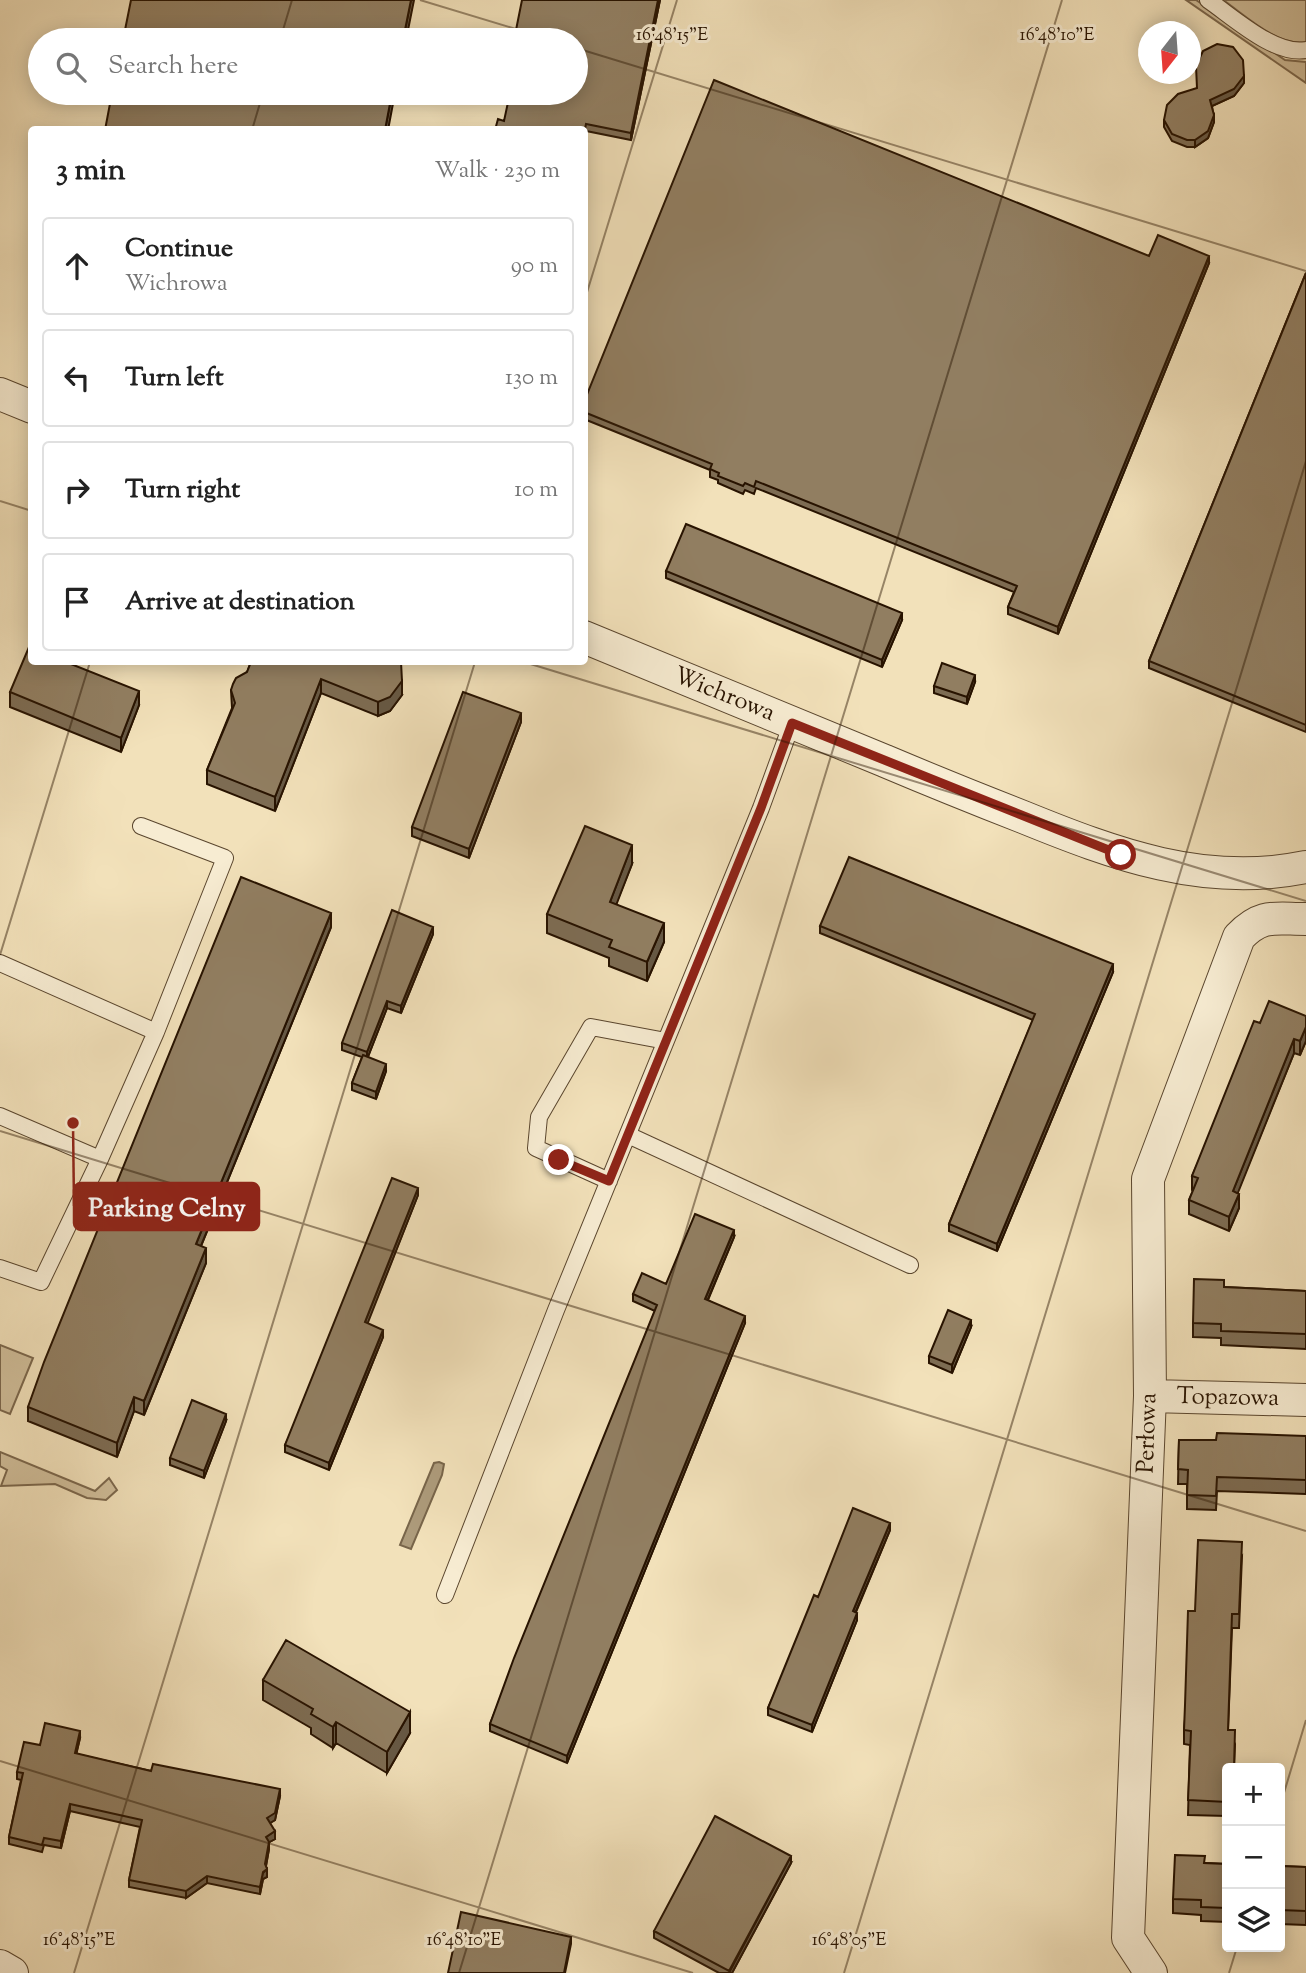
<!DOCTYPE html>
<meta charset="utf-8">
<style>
body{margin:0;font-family:"Sorts Mill Goudy",serif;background:#f2f2f2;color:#222}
.controls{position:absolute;right:21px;bottom:21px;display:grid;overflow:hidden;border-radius:7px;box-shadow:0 4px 18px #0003}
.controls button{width:63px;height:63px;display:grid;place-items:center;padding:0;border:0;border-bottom:2px solid #e0e0e0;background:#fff;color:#222;font:35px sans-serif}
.compass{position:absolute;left:1138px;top:21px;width:63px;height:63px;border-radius:50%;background:#fff;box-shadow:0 4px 18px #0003;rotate:197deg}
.stop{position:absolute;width:21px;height:21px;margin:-16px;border:5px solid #8f2418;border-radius:50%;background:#fff}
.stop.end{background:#8f2418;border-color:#fff;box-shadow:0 2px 7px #0008}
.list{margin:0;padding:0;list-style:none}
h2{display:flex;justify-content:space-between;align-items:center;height:91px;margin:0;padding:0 28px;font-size:30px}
h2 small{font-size:23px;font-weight:400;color:#767676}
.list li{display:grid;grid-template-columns:46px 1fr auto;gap:21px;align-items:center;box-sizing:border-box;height:98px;margin:0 14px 14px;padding:0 14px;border:2px solid #e0e0e0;border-radius:7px}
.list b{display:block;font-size:26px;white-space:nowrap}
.list p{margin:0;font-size:23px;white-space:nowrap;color:#767676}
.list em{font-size:23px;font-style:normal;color:#767676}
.icon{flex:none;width:38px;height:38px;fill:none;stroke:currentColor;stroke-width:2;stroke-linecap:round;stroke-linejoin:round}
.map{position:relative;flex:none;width:1306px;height:1973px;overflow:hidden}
.search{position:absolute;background:#fff;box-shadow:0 4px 18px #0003;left:28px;top:28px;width:560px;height:77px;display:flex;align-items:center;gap:18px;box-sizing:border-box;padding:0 24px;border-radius:38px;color:#767676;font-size:26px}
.panel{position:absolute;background:#fff;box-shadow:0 4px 18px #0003;left:28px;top:126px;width:560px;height:539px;border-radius:7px}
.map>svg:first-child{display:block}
.green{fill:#d0be9a;stroke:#7c684d;stroke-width:2}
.water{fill:#ad9b7b;stroke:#78654a;stroke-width:2}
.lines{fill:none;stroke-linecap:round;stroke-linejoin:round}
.lane-casing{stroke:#5a462e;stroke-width:18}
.street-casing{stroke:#5a462e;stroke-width:34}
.lane{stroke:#f7ecd2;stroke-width:16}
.street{stroke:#f7ecd2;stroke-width:32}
.wall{fill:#7d6c53;stroke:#281300;stroke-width:2}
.shaded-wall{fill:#665844;stroke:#281300;stroke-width:2}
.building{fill:#917e61;stroke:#281300;stroke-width:2}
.route{stroke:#8f2418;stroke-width:9}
.ticks{fill:none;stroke:#281300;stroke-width:2;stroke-opacity:0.45}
.labels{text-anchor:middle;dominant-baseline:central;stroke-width:6;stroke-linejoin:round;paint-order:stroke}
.street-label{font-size:24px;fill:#281300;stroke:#f7ecd2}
.ticks-label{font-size:18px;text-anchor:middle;fill:#281300;stroke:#f7ecd2;stroke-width:6;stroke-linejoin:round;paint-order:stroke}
.leader{fill:none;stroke:#8f2418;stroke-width:2.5}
.callout-dot{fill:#8f2418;stroke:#f7ecd2;stroke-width:2.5}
.callout{fill:#8f2418;stroke:#8f2418;stroke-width:2.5}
.callout-label{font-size:26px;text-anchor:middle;font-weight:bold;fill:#fff}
</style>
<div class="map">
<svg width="1306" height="1973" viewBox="0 0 1306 1973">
<rect width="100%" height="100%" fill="#f2e1ba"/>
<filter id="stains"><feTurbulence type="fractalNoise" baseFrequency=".00286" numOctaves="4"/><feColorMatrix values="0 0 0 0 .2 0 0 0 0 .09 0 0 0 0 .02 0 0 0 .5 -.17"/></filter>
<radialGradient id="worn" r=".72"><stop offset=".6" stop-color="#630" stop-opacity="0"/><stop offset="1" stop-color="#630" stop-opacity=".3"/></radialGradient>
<!-- green -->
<path class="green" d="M 1186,0 L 1196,0 L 1285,60 L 1306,62 L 1306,83 Z
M 1223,0 L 1306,0 L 1306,42 C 1278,47 1245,15 1223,0 Z
M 0,1345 L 33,1358 L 10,1414 L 0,1410 Z
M 0,1452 L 95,1491 L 109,1478 L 117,1490 L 106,1500 L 87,1498 L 55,1484 L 1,1486 L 7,1470 L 0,1466 Z"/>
<!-- water -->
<path class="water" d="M 439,1462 L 444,1464 L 442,1475 L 411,1549 L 400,1545 L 434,1463 Z"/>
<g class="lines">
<!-- lane casing -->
<g class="lane-casing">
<path id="lane" d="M 1208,0 C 1233,17 1275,56 1306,50
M 0,963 L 156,1032 L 225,858 L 141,826
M 0,1116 L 100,1159
M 628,1135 L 910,1265
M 609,1181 L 536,1148 L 539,1117 L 591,1027 L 666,1041
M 0,1268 L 41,1282 L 100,1159 L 156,1032
M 445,1595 L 556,1310 L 761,808 L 792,723"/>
</g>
<!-- street casing -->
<g class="street-casing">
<path id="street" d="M 0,394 L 32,407
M 584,637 C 685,679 785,720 885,761 C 930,780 977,799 1023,817 C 1114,854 1205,888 1306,867
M 1150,1396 L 1306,1400
M 0,1966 L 12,1973
M 1151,1973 L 1128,1938 L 1150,1396 L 1148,1179 L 1239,937 C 1262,913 1275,919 1306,919"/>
</g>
<!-- lane -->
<use href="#lane" class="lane"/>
<!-- street -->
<use href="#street" class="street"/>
</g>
<!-- wall -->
<path class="wall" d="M 522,0 L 660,0 L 631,140 L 586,131 L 584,141 L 584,130 L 504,121 L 576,93 Z
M 1244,83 L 1234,96 L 1212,106 L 1214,122 L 1208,138 L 1195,147 L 1187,147 L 1172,141 L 1164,127 L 1164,120 Z
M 1149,256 L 1209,263 L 1058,634 L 1008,614 L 1008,607 L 1014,592 L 756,488 L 754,494 L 745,490 L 743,494 L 718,483 L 718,480 L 710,477 L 710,470 L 584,419 L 584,402 Z
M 1306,273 L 1306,732 L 1149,668 L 1149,661 Z
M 666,571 L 902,620 L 882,667 L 666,578 Z
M 251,662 L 402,695 L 390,711 L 378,716 L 321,693 L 275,811 L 207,784 L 207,770 L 232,708 L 231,690 L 247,672 Z
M 975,682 L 967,704 L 934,693 L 934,686 Z
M 10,692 L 139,705 L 121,752 L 10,707 Z
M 521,722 L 469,858 L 412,836 L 412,827 Z
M 632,864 L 616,904 L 664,942 L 647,981 L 609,966 L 609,958 L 547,933 L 547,914 Z
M 820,926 L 1113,972 L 997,1251 L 949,1231 L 949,1224 L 1033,1020 L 820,933 Z
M 331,927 L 201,1246 L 206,1263 L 144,1415 L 134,1411 L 117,1457 L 28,1421 L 28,1407 Z
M 433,934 L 401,1013 L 387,1008 L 368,1057 L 386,1071 L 376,1099 L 352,1090 L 352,1083 L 362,1057 L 342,1050 L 342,1043 Z
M 1306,1016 L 1306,1041 L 1300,1055 L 1294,1053 L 1237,1193 L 1239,1208 L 1229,1231 L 1189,1214 L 1189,1200 L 1193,1191 L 1192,1190 L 1192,1176 L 1260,1023 Z
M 418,1195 L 367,1323 L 383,1337 L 329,1470 L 285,1452 L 285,1445 Z
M 734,1237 L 708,1300 L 745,1323 L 567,1763 L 490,1731 L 490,1724 L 655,1311 L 633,1301 L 633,1294 L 666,1284 Z
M 1224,1287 L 1306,1291 L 1306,1349 L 1221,1345 L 1221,1338 L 1193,1337 L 1193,1323 Z
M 971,1327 L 952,1373 L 929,1363 L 929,1356 Z
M 226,1421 L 204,1478 L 170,1465 L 170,1458 Z
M 1306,1436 L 1306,1494 L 1217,1491 L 1216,1510 L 1187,1509 L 1187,1484 L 1178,1484 L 1179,1440 L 1216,1440 Z
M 890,1530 L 856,1612 L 857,1620 L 812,1732 L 768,1715 L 768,1708 L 818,1597 Z
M 1242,1556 L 1239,1628 L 1232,1628 L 1228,1730 L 1235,1744 L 1234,1768 L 1227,1768 L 1227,1816 L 1188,1815 L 1190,1745 L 1184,1744 L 1184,1730 L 1195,1611 Z
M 263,1680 L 410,1733 L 387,1773 L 336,1743 L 333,1748 L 311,1734 L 311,1728 L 263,1700 Z
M 80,1738 L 76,1754 L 151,1771 L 280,1796 L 275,1820 L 270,1823 L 275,1839 L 269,1842 L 269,1849 L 266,1866 L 267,1877 L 263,1879 L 260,1894 L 207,1883 L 186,1898 L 129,1887 L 129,1880 L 140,1827 L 70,1811 L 61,1848 L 44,1845 L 42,1852 L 9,1844 L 9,1837 L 21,1780 L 17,1779 L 17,1772 L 40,1745 Z
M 791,1863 L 732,1973 L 719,1973 L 654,1938 L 654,1931 Z
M 1205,1863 L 1227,1864 L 1227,1922 L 1201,1921 L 1201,1915 L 1173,1913 L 1173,1899 Z
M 1280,1866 L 1306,1867 L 1306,1925 L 1280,1924 Z"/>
<!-- shaded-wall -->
<path class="shaded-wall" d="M 411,0 L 414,0 L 406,40 L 403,40 Z
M 658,0 L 660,0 L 631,140 L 631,133 Z
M 1244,76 L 1244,83 L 1234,96 L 1210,107 L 1210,100 Z
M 392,93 L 395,93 L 388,130 L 385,130 Z
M 1214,115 L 1214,122 L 1208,138 L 1195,147 L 1195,140 Z
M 1209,256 L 1209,263 L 1058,634 L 1058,627 Z
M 902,613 L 902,620 L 882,667 L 882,660 Z
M 975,675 L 975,682 L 967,704 L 967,697 Z
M 321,679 L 321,693 L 275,811 L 275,797 Z
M 402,681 L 402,695 L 390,711 L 378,716 L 378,702 Z
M 139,691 L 139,705 L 121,752 L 121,738 Z
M 521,713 L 521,722 L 469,858 L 469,849 Z
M 632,845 L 632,864 L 610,921 L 610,902 Z
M 331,913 L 331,927 L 196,1258 L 196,1244 Z
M 664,923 L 664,942 L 647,981 L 647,962 Z
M 433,927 L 433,934 L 401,1013 L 401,1006 Z
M 1113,964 L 1113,972 L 997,1251 L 997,1244 Z
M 387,1001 L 387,1008 L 367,1059 L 367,1052 Z
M 1306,1027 L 1306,1041 L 1300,1055 L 1300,1041 Z
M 1294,1039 L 1294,1053 L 1233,1205 L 1233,1191 Z
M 386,1064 L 386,1071 L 376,1099 L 376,1092 Z
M 418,1188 L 418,1195 L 365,1330 L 365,1322 Z
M 1239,1194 L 1239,1208 L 1229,1231 L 1229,1217 Z
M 734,1230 L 734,1237 L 705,1306 L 705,1299 Z
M 206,1248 L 206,1263 L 144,1415 L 144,1401 Z
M 745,1316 L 745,1323 L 567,1763 L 567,1756 Z
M 971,1320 L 971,1327 L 952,1373 L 952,1365 Z
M 383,1330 L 383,1337 L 329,1470 L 329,1463 Z
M 134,1397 L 134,1411 L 117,1457 L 117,1443 Z
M 226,1414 L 226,1421 L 204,1478 L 204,1471 Z
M 890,1523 L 890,1530 L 853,1618 L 853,1611 Z
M 857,1613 L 857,1620 L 812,1732 L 812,1725 Z
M 410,1712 L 410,1733 L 387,1773 L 387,1752 Z
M 336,1722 L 336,1743 L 333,1748 L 333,1727 Z
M 80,1731 L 80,1738 L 75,1760 L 75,1753 Z
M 280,1789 L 280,1796 L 275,1820 L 267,1825 L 267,1818 Z
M 70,1804 L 70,1811 L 61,1848 L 61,1841 Z
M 275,1831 L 275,1839 L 266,1844 L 266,1837 Z
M 269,1842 L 269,1849 L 265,1871 L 267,1869 L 267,1877 L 263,1879 L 260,1894 L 260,1887 Z
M 791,1856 L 791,1863 L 732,1973 L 729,1973 Z
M 207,1876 L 207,1883 L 186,1898 L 186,1891 Z
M 571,1937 L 571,1944 L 565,1973 L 564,1973 Z"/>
<!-- building -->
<path class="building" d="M 131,0 L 411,0 L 403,40 L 123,40 Z
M 522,0 L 658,0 L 631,133 L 586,124 L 584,134 L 584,130 L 495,130 L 498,119 L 504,121 L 510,93 L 576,93 L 576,40 L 514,40 Z
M 1217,44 L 1233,47 L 1243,60 L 1244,76 L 1234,89 L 1210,100 L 1214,115 L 1208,131 L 1195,140 L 1187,140 L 1172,134 L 1164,120 L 1167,105 L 1178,94 L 1197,88 L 1196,66 L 1203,51 Z
M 714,80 L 1149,256 L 1158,235 L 1209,256 L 1058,627 L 1008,607 L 1017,586 L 756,481 L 754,487 L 745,483 L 743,486 L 718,476 L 719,473 L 710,469 L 712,464 L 584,412 L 584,402 Z
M 112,93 L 392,93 L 385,130 L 105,130 Z
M 1306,273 L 1306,725 L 1149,661 Z
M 686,524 L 902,613 L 882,660 L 666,571 Z
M 29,647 L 32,647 L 32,662 L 66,662 L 139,691 L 121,738 L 10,692 Z
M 251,662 L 401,662 L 402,681 L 390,697 L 378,702 L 321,679 L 275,797 L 207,770 L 235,703 L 231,690 L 233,684 L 236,678 L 247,672 Z
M 942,663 L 975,675 L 967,697 L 934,686 Z
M 463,692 L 521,713 L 469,849 L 412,827 Z
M 585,826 L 632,845 L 610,902 L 664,923 L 647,962 L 609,947 L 612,940 L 547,914 Z
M 849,857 L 1113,964 L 997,1244 L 949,1224 L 1035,1014 L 820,926 Z
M 241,877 L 331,913 L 196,1244 L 206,1248 L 144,1401 L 134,1397 L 117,1443 L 28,1407 L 44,1362 Z
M 392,910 L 433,927 L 401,1006 L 387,1001 L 367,1052 L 342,1043 Z
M 1269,1001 L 1306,1016 L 1306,1027 L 1300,1041 L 1294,1039 L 1233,1191 L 1239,1194 L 1229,1217 L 1189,1200 L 1198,1178 L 1192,1176 L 1254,1021 L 1260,1023 Z
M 363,1055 L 386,1064 L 376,1092 L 352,1083 Z
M 392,1178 L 418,1188 L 365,1322 L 383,1330 L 329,1463 L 285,1445 Z
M 695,1214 L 734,1230 L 705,1299 L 745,1316 L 567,1756 L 490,1724 L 514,1658 L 657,1305 L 633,1294 L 642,1273 L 666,1284 Z
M 1194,1279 L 1224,1280 L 1224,1287 L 1306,1291 L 1306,1334 L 1221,1331 L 1221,1324 L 1193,1323 Z
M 948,1310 L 971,1320 L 952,1365 L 929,1356 Z
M 192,1400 L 226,1414 L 204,1471 L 170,1458 Z
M 1217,1433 L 1306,1436 L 1306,1480 L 1217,1477 L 1216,1496 L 1187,1495 L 1188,1470 L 1178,1469 L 1179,1440 L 1216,1440 Z
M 853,1508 L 890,1523 L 853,1611 L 857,1613 L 812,1725 L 768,1708 L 814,1595 L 818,1597 Z
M 1198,1540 L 1242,1542 L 1239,1614 L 1232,1614 L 1228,1730 L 1235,1730 L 1234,1768 L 1227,1768 L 1227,1802 L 1188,1800 L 1191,1731 L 1184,1730 L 1185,1705 L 1188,1611 L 1195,1611 Z
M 286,1640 L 410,1712 L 387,1752 L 336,1722 L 333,1727 L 311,1714 L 313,1709 L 263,1680 Z
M 45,1723 L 80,1731 L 75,1753 L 151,1771 L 153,1764 L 280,1789 L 275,1813 L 267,1818 L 275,1831 L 266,1837 L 269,1842 L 265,1864 L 267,1869 L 263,1872 L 260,1887 L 207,1876 L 186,1891 L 129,1880 L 142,1820 L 70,1804 L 61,1841 L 44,1838 L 42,1845 L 9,1837 L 23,1773 L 17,1772 L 24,1742 L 40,1745 Z
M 715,1816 L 791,1856 L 729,1971 L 654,1931 Z
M 1175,1855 L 1205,1856 L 1204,1863 L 1227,1864 L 1227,1908 L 1201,1907 L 1201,1900 L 1173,1899 Z
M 1280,1866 L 1306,1867 L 1306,1911 L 1280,1910 Z
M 461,1912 L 571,1937 L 564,1973 L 448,1973 Z"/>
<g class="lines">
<!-- route -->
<path class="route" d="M 559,1160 L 609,1181 L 761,808 L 792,723 L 1121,855"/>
</g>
<!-- ticks -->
<path class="ticks" d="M 420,0 L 552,40M 280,40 L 292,0M 576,48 L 1306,271M 252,130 L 263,93M 584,302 L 677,0M 0,501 L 32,511M 524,662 L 1306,901M 0,955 L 90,662M 0,1131 L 1306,1531M 0,1761 L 693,1973M 1280,1806 L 1306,1720M 74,1973 L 475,662M 459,1973 L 1062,0M 844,1973 L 1306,461M 1229,1973 L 1237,1947"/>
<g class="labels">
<!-- street labels -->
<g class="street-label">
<text transform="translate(724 695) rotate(22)">Wichrowa</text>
<text transform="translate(1228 1398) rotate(1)">Topazowa</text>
<text transform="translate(1148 1433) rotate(-88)">Perłowa</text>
</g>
</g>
<g class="ticks-label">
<text x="672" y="40">16°48'15"E</text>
<text x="1057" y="40">16°48'10"E</text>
<text x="79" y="1945">16°48'15"E</text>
<text x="464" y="1945">16°48'10"E</text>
<text x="849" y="1945">16°48'05"E</text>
</g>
<!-- callouts -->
<path class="leader" d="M73 1123L74 1206"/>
<circle class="callout-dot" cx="73" cy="1123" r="7"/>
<rect class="callout" x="74" y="1183" width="185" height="47" rx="7"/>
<g class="callout-label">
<text x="167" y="1216">Parking Celny</text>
</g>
<rect width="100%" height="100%" filter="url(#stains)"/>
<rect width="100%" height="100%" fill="url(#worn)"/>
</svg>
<div class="controls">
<button>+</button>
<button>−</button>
<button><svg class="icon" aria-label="layers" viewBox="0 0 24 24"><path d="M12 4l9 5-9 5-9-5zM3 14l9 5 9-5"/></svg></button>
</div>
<svg class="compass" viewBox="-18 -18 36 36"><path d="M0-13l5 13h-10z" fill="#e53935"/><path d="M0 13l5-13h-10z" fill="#767676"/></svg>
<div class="stop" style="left:1121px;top:855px"></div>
<div class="stop end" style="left:559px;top:1160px"></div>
<div class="search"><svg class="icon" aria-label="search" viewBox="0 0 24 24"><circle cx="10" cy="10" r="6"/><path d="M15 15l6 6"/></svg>Search here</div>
<section class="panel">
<h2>3 min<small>Walk · 230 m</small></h2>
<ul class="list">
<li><svg class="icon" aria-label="ahead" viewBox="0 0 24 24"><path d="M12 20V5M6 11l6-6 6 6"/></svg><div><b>Continue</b><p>Wichrowa</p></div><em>90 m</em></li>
<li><svg class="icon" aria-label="left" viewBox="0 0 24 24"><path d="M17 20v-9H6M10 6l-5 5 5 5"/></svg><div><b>Turn left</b></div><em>130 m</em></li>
<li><svg class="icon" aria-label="right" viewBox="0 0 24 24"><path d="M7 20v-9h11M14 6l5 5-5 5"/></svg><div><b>Turn right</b></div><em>10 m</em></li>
<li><svg class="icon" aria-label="arrive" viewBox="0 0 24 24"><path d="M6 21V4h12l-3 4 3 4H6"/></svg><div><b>Arrive at destination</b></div></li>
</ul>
</section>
</div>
